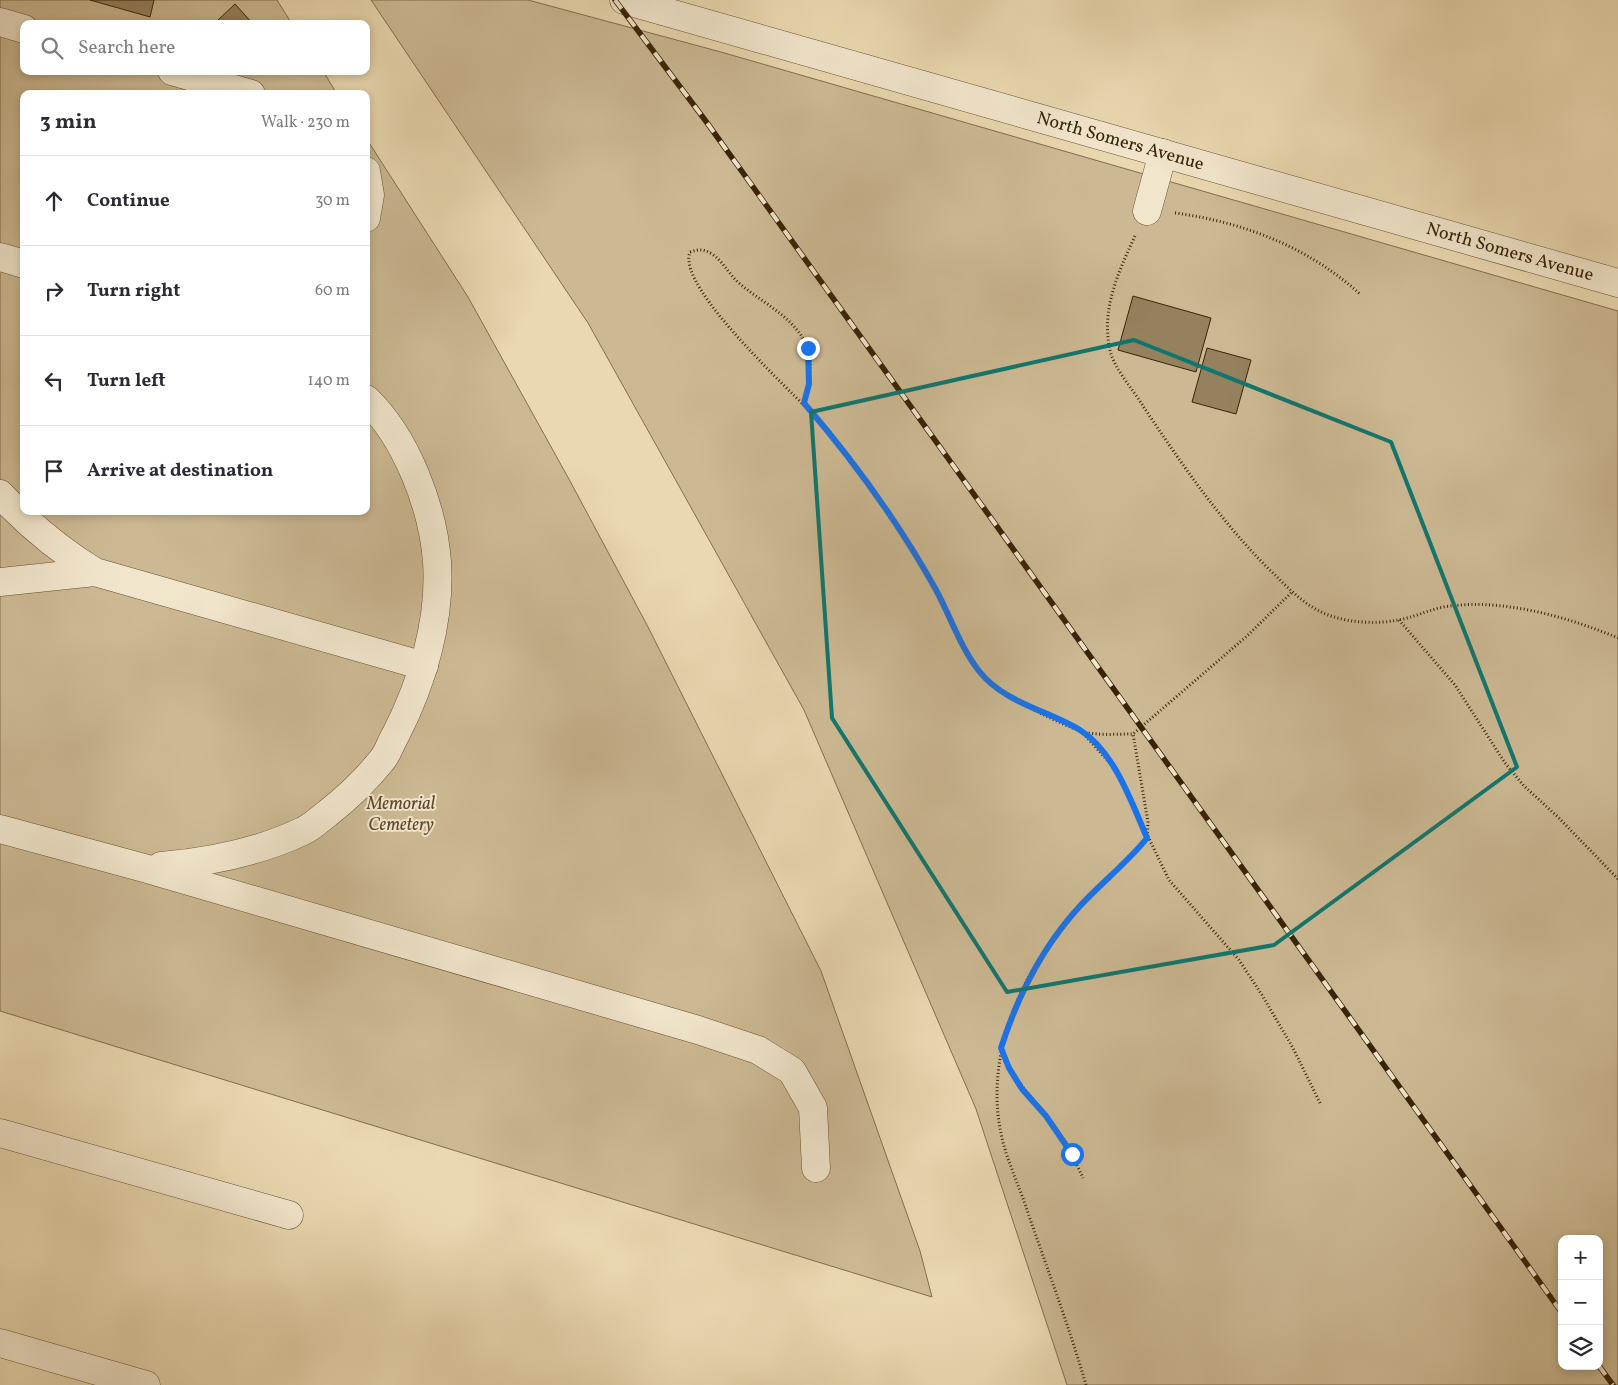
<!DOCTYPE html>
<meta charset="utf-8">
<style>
body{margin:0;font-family:Vollkorn,serif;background:#f2f2f3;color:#2b2b33}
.controls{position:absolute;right:15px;bottom:15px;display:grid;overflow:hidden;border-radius:10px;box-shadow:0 2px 8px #0003}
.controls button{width:45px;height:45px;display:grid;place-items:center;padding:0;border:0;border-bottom:1px solid #e1e1e2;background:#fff;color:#2b2b33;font:25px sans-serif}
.stop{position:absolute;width:15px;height:15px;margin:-11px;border:4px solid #1a73e8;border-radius:50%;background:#fff}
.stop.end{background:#1a73e8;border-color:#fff;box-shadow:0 1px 5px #0008}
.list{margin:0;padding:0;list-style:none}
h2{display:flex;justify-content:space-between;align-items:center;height:65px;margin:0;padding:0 20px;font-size:21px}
h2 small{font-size:16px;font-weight:400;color:#7c7c81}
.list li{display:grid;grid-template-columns:32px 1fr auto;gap:15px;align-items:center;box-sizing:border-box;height:90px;padding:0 20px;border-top:1px solid #e1e1e2}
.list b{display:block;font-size:19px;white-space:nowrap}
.list em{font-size:16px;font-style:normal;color:#7c7c81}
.icon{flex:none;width:28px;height:28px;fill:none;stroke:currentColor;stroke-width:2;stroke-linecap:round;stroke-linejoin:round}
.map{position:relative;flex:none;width:1618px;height:1385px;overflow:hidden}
.search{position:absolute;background:#fff;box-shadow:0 2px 8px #0003;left:20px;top:20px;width:350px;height:55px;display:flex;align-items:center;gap:12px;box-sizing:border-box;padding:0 18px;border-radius:10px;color:#7c7c81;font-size:19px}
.panel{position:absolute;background:#fff;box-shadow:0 2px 8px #0003;left:20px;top:90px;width:350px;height:425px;border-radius:10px}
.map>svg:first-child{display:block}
.green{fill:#ccb993;stroke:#826e4c;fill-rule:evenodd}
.building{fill:#95815e;stroke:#392305}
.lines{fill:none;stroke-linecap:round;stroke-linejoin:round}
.minor-casing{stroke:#655030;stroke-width:29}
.path{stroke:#392305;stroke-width:3;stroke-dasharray:1 2.5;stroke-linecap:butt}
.minor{stroke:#f1e6cc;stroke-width:28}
.rail-casing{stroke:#392305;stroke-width:5.5}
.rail{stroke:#f1e6cc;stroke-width:4;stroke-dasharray:11;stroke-linecap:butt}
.route{stroke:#1a73e8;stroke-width:6}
.marked{fill:none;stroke:#0f766e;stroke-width:4;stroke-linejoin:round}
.labels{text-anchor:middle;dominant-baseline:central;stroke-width:4;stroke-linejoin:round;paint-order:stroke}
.street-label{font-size:18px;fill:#392305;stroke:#f1e6cc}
.park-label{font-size:18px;font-style:italic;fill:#5e4828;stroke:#f1e6cc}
</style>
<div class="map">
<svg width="1618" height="1385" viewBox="0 0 1618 1385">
<rect width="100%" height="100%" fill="#ead8b0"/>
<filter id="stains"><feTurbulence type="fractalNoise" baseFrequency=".004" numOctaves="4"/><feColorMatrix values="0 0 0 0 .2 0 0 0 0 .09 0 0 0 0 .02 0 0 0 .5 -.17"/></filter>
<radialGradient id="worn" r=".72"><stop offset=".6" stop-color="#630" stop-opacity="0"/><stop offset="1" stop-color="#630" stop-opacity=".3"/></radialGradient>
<!-- green -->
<path class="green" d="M 0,0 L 277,0 L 292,24 L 24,24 L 24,71 L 323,71 L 337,94 L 24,94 L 24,511 L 366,511 L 366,138 L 468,297 L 570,481 L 647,625 L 821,971 L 920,1251 L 932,1297 L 0,1011 Z
M 371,0 L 528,0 L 721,52 L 1618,311 L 1618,1385 L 1067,1385 L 976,1109 L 804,710 L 588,323 ZM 1562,1239 L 1599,1239 L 1599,1366 L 1562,1366 Z"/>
<!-- building -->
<path class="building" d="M 90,0 L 154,0 L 150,17 Z
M 235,4 L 253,24 L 221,24 L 218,20 Z
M 1133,296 L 1211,318 L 1196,372 L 1118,350 Z
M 1207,348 L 1251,360 L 1236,414 L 1192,402 Z"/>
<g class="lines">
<!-- minor casing -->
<g class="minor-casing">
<g id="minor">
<path id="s1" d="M 624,0 L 1618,283"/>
<path d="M 0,22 L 24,29"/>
<path d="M 172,71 L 251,94"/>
<path d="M 366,171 L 370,195 L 366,218"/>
<path d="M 1147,211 L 1163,153"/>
<path d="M 0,257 L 24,264"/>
<path d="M 0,494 C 29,525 59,550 95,572 L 424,666"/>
<path d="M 0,582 L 95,572"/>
<path d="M 0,829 L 144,868 L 698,1030 L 758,1050 L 792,1071 L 813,1108 L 816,1168"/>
<path d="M 161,866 C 209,862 259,852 303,831 C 312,827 320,819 328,813 C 347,798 366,780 382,760 C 388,753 391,742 396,734 C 422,683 441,621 437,562 C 433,507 406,437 366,399"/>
<path d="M 0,1133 L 289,1215"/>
<path d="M 0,1343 L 146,1385"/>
</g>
</g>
<!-- path -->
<path class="path" d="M 1175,213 C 1244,222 1310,248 1361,295
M 1135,236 C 1118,273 1101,309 1110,350 C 1114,369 1133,389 1143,406 C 1183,466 1223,525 1275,575 C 1292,592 1310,610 1334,617 C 1354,623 1378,624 1398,620 C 1416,617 1432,608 1450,606 C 1505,599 1568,617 1618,638
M 804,403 C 808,386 814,363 807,346 C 794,317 764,304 740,284 C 729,275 724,262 712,254 C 704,249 699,249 690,252 C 675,289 804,402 830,432 C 869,481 905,533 936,589 C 952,619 963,660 990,683 C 1006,697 1060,724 1080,731 C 1097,736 1116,734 1133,734 L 1247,636 L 1292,592
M 1399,620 L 1455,685 L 1505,763 L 1524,786 L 1558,817 L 1618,879
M 1081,731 L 1116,770 L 1169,880 L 1239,960 L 1262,995 L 1293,1048 L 1321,1105
M 1001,1048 C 1014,1080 1026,1090 1046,1115 C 1061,1134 1073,1156 1083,1178
M 1086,1385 C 1069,1326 1047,1268 1027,1210 C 1020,1188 1010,1167 1004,1146 C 983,1070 1012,991 1059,931 C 1085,897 1120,871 1147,838 L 1148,822 L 1133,734"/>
<!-- minor -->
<use href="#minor" class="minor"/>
<!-- rail casing -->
<g class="rail-casing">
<path id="rail" d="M 615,0 L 705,120 L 1562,1313
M 1599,1366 L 1613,1385"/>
</g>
<!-- rail -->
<use href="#rail" class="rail"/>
</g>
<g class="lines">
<!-- route -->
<path class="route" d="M 808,348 L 809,384 L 804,403 C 854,461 898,522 935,588 C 950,615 960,647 979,671 C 1004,703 1047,710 1080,730 C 1114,751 1132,803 1147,838 C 1127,863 1102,882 1080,906 C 1042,947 1018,995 1001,1048 L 1009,1068 L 1022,1089 L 1046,1116 L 1072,1154"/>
</g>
<!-- marked area -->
<path class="marked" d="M 1134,340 L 1391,442 L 1517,767 L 1274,945 L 1007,992 L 832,718 L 811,412 Z"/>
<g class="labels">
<!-- street labels -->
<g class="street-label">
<text stroke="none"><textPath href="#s1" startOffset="516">North Somers Avenue</textPath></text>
<text stroke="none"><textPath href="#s1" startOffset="921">North Somers Avenue</textPath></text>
</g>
<!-- park labels -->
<g class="park-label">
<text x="401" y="804">Memorial<tspan x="401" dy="21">Cemetery</tspan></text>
</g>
</g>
<rect width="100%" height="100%" filter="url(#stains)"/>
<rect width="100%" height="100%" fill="url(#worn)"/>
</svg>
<div class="controls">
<button>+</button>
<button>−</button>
<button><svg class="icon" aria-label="layers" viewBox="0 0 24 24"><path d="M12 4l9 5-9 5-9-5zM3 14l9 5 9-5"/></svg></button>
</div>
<div class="stop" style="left:1072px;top:1154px"></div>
<div class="stop end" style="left:808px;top:348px"></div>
<div class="search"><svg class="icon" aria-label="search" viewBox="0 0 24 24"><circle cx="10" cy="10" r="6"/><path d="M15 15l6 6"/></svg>Search here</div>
<section class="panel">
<h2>3 min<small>Walk · 230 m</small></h2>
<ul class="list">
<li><svg class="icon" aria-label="ahead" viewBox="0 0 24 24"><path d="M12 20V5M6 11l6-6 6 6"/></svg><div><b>Continue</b></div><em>30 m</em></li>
<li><svg class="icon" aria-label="right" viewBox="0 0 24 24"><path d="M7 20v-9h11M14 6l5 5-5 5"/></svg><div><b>Turn right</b></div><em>60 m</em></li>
<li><svg class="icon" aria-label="left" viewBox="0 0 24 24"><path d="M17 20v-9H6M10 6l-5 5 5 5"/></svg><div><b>Turn left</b></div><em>140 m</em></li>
<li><svg class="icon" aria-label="arrive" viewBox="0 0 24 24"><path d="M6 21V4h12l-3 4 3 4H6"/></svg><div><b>Arrive at destination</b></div></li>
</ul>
</section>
</div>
